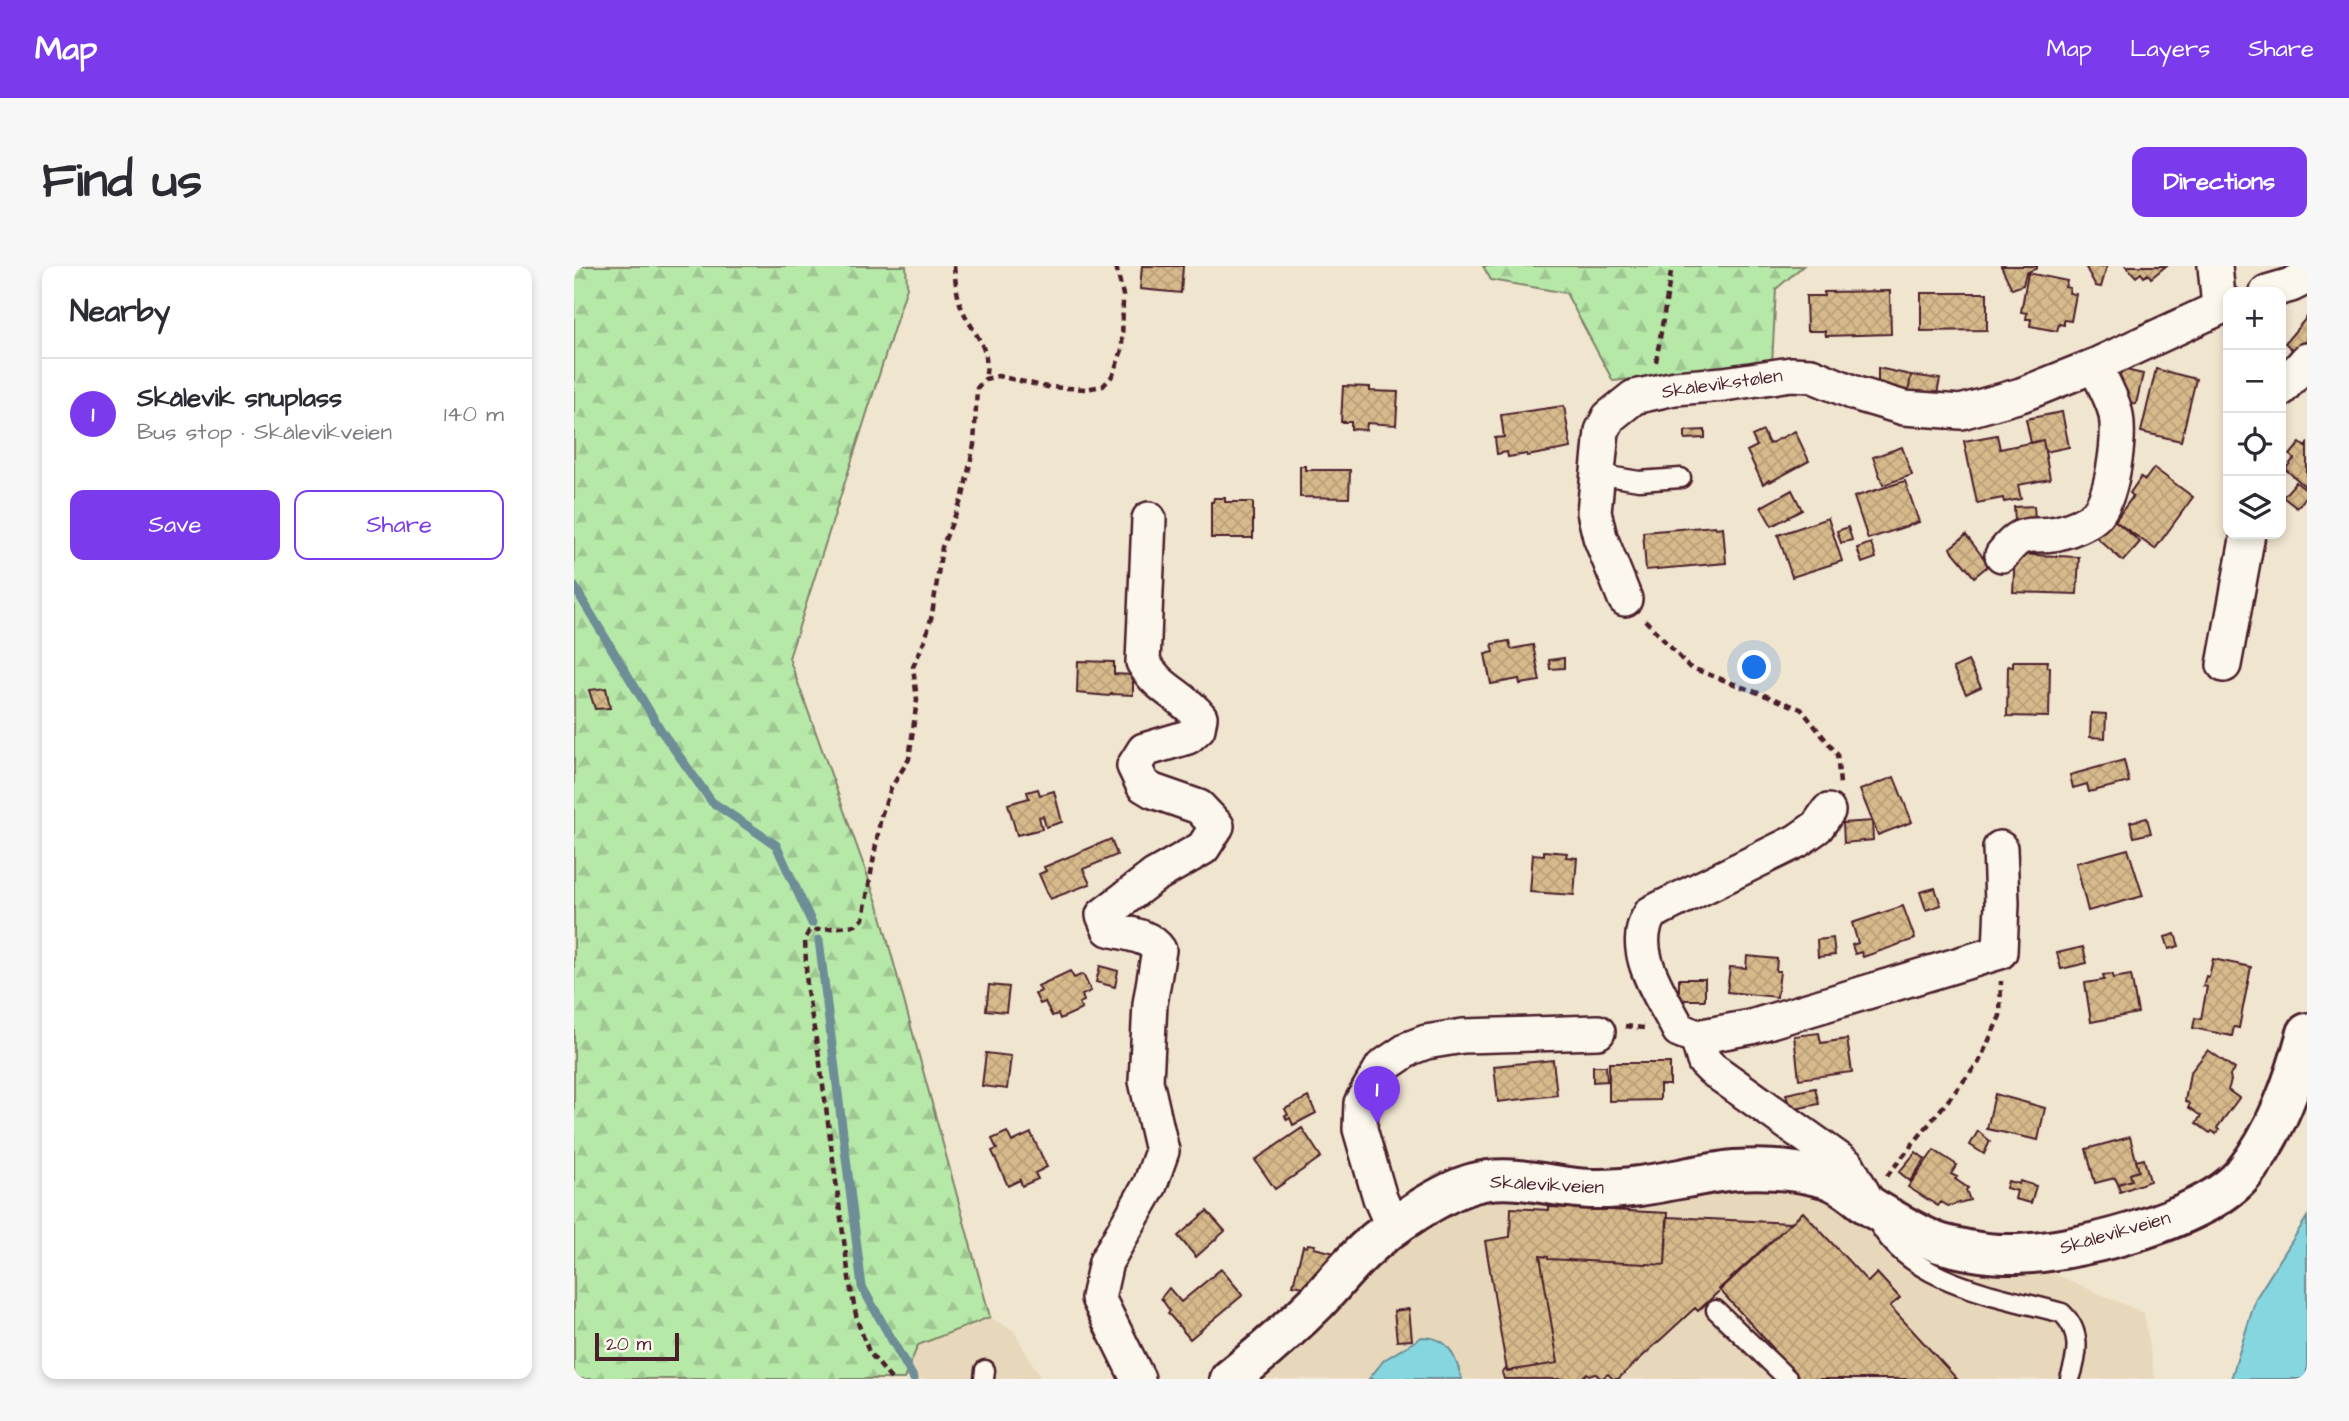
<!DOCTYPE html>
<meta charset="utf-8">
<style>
body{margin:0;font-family:"Architects Daughter",sans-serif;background:#f7f7f7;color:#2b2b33}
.controls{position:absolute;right:21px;top:21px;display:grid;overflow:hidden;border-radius:14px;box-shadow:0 4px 10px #0003}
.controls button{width:63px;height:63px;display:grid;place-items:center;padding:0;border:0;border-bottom:2px solid #e1e1e2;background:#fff;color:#2b2b33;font:35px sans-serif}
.scale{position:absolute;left:21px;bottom:18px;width:84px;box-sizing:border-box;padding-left:7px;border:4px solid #4a1f2b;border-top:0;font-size:19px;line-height:24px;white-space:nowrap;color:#4a1f2b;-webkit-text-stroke:5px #fbf7ec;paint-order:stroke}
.you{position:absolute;left:1181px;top:402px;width:24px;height:24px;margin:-18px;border:5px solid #fff;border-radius:50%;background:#1a73e8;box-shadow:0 0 0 10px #1a73e833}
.badge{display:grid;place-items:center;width:46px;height:46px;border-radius:50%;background:#7c3aed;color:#fff;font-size:23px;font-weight:700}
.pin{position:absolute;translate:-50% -58px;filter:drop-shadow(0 2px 4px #0008)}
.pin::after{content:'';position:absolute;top:37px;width:24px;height:21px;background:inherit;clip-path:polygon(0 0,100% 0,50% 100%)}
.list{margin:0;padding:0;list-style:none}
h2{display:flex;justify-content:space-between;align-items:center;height:91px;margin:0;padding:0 28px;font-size:30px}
h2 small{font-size:23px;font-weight:400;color:#7c7c81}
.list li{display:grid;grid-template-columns:46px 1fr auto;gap:21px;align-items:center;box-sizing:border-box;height:112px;padding:0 28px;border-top:2px solid #e1e1e2}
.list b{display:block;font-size:26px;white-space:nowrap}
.list p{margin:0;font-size:23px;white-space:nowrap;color:#7c7c81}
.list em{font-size:23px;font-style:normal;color:#7c7c81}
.actions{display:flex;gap:14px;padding:21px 28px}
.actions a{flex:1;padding:16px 0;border:2px solid #7c3aed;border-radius:14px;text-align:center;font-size:24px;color:#7c3aed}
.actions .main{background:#7c3aed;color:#fff}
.icon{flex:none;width:38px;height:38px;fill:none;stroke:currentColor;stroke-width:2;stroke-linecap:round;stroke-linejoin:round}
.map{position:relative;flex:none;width:1733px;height:1113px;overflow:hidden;border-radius:14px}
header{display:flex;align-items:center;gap:42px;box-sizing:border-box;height:98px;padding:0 35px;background:#7c3aed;color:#fff}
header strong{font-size:33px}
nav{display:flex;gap:38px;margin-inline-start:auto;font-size:24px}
.intro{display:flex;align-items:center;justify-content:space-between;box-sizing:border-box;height:168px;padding:0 42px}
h1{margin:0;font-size:49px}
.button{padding:18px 32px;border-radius:14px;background:#7c3aed;color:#fff;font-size:24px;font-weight:700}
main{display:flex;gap:42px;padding:0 42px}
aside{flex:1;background:#fff;border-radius:14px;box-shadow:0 4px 10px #0003}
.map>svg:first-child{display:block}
.built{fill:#e8d8bb}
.forest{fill:url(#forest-firs);stroke:#80846a;stroke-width:2}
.water{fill:#85d6df;stroke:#6d8d97;stroke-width:2}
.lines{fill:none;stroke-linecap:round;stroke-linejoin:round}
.stream{stroke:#6d8d97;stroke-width:9}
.building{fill:url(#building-cross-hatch);stroke:#4a1f2b;stroke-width:2}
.service-casing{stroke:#4a1f2b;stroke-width:23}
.minor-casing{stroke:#4a1f2b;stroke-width:38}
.secondary-casing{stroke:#4a1f2b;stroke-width:44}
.path{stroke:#4a1f2b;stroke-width:4.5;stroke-dasharray:7 5;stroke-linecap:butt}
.service{stroke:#fbf7ec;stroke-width:18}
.minor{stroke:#fbf7ec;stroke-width:33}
.secondary{stroke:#fbf7ec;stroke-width:38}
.labels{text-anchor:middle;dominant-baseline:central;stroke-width:6;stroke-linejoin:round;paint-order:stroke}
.street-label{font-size:19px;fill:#4a1f2b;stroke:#fbf7ec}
</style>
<header>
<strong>Map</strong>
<nav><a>Map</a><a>Layers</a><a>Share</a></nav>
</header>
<div class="intro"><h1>Find us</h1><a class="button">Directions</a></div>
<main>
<aside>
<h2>Nearby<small></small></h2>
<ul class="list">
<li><span class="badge">1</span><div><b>Skålevik snuplass</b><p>Bus stop · Skålevikveien</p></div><em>140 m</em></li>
</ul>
<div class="actions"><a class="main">Save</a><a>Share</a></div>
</aside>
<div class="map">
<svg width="1733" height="1113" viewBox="0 0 1733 1113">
<defs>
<pattern id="forest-firs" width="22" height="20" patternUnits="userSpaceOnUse" patternTransform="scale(1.75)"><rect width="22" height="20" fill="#b6e8a8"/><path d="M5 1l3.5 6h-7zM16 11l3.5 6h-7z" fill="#9ec791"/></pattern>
<pattern id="building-cross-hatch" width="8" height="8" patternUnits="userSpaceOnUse" patternTransform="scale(1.75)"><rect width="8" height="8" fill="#d7ba8b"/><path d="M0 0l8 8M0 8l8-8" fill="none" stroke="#ba9f78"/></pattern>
</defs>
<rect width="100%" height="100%" fill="#f0e5cf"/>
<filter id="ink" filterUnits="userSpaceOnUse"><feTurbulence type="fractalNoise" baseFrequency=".0143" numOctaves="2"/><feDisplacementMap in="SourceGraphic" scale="14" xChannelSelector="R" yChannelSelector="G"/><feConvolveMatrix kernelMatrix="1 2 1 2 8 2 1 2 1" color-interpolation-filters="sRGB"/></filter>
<g filter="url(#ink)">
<!-- built -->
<path class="built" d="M 1192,903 L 1435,988 L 1570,1047 L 1581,1113 L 888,1113 L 880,1086 L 810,1094 L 795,1113 L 656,1113 L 877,925 Z
M 416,1051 L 440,1065 L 467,1113 L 330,1113 L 344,1079 Z"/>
<!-- forest -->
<path class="forest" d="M 0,0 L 332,0 L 333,21 L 215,392 L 304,639 L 416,1051 L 344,1079 L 330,1113 L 0,1113 Z
M 909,0 L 1229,0 L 1202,23 L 1198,98 L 1039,115 L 992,27 L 917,14 Z"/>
<!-- water -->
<path class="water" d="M 1733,951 L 1733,1113 L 1657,1113 L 1682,1032 Z
M 848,1071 C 876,1071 881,1090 888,1113 L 795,1113 L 810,1094 Z"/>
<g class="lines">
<!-- stream -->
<path class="stream" d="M 0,320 L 88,466 L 138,536 L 202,579 L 238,657
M 245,674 L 288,1021 L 340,1113"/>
</g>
<!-- building -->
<path class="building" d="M 568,0 L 609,0 L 607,27 L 566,23 Z
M 1427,0 L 1463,0 L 1463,2 L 1452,7 L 1449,19 L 1438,23 Z
M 1511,0 L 1533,0 L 1527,21 L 1522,20 Z
M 1552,0 L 1592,0 L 1577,12 L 1574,8 L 1570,11 L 1567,7 L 1562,11 Z
M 1454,7 L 1493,15 L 1491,21 L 1496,22 L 1495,27 L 1502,28 L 1497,55 L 1490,54 L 1490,59 L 1485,58 L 1483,65 L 1456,60 L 1457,53 L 1452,53 L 1453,47 L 1447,46 Z
M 1316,25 L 1317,68 L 1252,70 L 1251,65 L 1233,65 L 1232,30 L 1250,30 L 1250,26 Z
M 1347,27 L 1413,27 L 1413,64 L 1347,65 Z
M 1733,51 L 1733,81 L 1725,90 L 1711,77 Z
M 1304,102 L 1337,109 L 1334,128 L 1304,119 Z
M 1547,103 L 1569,108 L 1562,138 L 1541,133 Z
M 1582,103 L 1622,113 L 1607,175 L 1567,166 Z
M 1337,109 L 1366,113 L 1362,133 L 1334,128 Z
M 769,120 L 796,121 L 796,125 L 824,126 L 822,159 L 793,157 L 792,164 L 777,163 L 777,156 L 767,156 Z
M 990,140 L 997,182 L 953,190 L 953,188 L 934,191 L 933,186 L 923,188 L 921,172 L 930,171 L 927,149 Z
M 1488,146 L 1495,181 L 1471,186 L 1469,174 L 1457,177 L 1452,153 Z
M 1131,164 L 1131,172 L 1111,173 L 1111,165 Z
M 1189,165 L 1195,178 L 1221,165 L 1235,195 L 1196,216 L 1195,214 L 1189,218 L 1173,185 L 1183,180 L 1178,170 Z
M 1423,169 L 1426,183 L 1469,174 L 1476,213 L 1444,219 L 1447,233 L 1430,236 L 1429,232 L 1403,237 L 1390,175 Z
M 1726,177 L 1731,181 L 1733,178 L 1733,222 L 1711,203 L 1720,193 L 1716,189 Z
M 1328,181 L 1338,209 L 1309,219 L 1299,191 Z
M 726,200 L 731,200 L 731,204 L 776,204 L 775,232 L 726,231 Z
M 1580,202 L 1619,231 L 1581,283 L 1541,255 L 1559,230 L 1556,227 L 1567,211 L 1571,214 Z
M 1331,215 L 1345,256 L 1294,273 L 1280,231 Z
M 1722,216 L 1733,225 L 1733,230 L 1723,242 L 1709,231 Z
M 1218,224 L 1228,244 L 1198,260 L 1187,241 Z
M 640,232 L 651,232 L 651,236 L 679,236 L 679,272 L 637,272 L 637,236 L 639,236 Z
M 1460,240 L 1461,253 L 1441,255 L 1440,241 Z
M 1537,251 L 1566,276 L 1549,295 L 1521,270 Z
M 1254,252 L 1268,295 L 1218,311 L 1204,269 Z
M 1141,260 L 1142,262 L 1149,261 L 1152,297 L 1072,304 L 1069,266 Z
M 1274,261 L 1278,274 L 1267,277 L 1263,265 Z
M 1392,269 L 1415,299 L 1400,311 L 1376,282 Z
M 1297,277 L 1302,292 L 1288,297 L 1283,282 Z
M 1441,288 L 1505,291 L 1503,328 L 1439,326 Z
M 935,375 L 937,383 L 959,379 L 966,415 L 946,418 L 945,413 L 917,418 L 911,388 L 920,386 L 918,378 Z
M 990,392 L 990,402 L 976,403 L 975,394 Z
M 504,395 L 540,396 L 540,408 L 559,409 L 559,429 L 537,428 L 535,430 L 503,427 Z
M 1394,395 L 1407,421 L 1392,428 L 1379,402 Z
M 1439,395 L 1474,395 L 1473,401 L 1476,401 L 1475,451 L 1433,450 L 1434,400 L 1439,401 Z
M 32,422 L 36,442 L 21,443 L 15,424 Z
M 1517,447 L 1532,448 L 1531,472 L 1516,471 Z
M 1550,494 L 1555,516 L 1515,526 L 1513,518 L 1499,522 L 1496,509 Z
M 1320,511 L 1338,556 L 1304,569 L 1286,524 Z
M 464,523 L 466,529 L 480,525 L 488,556 L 472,561 L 469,550 L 465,551 L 468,563 L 443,569 L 434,538 L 455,532 L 453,526 Z
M 1573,552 L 1577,567 L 1560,571 L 1556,556 Z
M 1298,555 L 1299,574 L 1270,577 L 1269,557 Z
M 537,573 L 543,589 L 509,603 L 516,618 L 476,633 L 465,608 L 472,605 L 470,601 Z
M 1554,583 L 1569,630 L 1514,645 L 1502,597 Z
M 970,585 L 993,587 L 992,591 L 1003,592 L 1000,629 L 956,626 L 959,588 L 970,589 Z
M 1361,622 L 1367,639 L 1352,644 L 1346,626 Z
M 1329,640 L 1341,673 L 1289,691 L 1287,686 L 1281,688 L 1278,679 L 1284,677 L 1278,657 Z
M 1601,668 L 1605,680 L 1595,683 L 1591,671 Z
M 1259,672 L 1261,689 L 1244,691 L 1243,674 Z
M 1509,681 L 1513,697 L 1487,703 L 1483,687 Z
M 1173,690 L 1203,693 L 1202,705 L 1206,705 L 1203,731 L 1153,726 L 1156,701 L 1172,702 Z
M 1639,693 L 1677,701 L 1665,762 L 1660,761 L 1658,770 L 1619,762 L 1621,752 L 1627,753 L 1633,721 L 1629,720 L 1632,710 L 1635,711 Z
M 526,700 L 544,705 L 541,721 L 522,716 Z
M 496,705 L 500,712 L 509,708 L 517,725 L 508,729 L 510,735 L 505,737 L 508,743 L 486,753 L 484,748 L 478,750 L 471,736 L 466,738 L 461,728 L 467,725 L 464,720 Z
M 1539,708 L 1539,712 L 1557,709 L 1564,747 L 1517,756 L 1511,717 L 1530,714 L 1529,709 Z
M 1105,713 L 1131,713 L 1131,734 L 1105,734 Z
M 415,719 L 435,721 L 432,746 L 412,744 Z
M 1245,767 L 1247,777 L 1273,773 L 1278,806 L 1225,813 L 1220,770 Z
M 1634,784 L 1661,803 L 1656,809 L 1657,815 L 1654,824 L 1665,832 L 1643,862 L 1645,864 L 1642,868 L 1638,865 L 1636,867 L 1622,857 L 1627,850 L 1614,841 L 1616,838 L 1611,835 L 1616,807 Z
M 412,787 L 437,790 L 433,823 L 408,820 Z
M 979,794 L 983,829 L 924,836 L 920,800 Z
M 1035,797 L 1096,797 L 1096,819 L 1086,819 L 1086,834 L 1035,835 Z
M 1019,800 L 1032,800 L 1033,815 L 1019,816 Z
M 1241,822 L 1245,838 L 1216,844 L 1212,828 Z
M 1421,828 L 1471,842 L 1464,874 L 1413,863 Z
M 734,831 L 742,847 L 719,859 L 716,852 L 713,854 L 711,850 L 714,849 L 711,843 Z
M 728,862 L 747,891 L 701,923 L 681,894 Z
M 1404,865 L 1416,875 L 1410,888 L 1396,879 Z
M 433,866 L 438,876 L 457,867 L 473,901 L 461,907 L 464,913 L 448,920 L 446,914 L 434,920 L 418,885 L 423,883 L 418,873 Z
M 1556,871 L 1565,905 L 1556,908 L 1558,914 L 1544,918 L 1541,912 L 1521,917 L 1512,883 Z
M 1360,884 L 1383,899 L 1377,908 L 1383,911 L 1381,913 L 1394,922 L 1392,924 L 1396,934 L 1374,940 L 1367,936 L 1364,940 L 1334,921 Z
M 1342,886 L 1351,893 L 1336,915 L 1325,906 Z
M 1570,893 L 1576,915 L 1546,926 L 1544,918 L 1558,914 L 1556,908 L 1565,905 L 1562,895 Z
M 1434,915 L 1445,918 L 1446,915 L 1462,920 L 1457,937 L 1441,933 L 1443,925 L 1432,922 Z
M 975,941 L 1094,947 L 1091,999 L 974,993 L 974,991 L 966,990 L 984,1097 L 933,1105 L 911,975 L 936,971 L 937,942 L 975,944 Z
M 633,945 L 651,965 L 622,991 L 604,970 Z
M 1229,946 L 1294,1016 L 1303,1007 L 1326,1032 L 1316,1040 L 1383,1113 L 1217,1113 L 1193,1087 L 1199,1082 L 1145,1023 Z
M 1093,951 L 1217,957 L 1124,1045 L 1121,1042 L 1044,1113 L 1039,1113 L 1034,1108 L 1027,1113 L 1022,1108 L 1015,1109 L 1013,1107 L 1007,1113 L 930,1113 L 928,1106 L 932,1102 L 933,1105 L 984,1097 L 966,990 L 974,991 L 974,993 L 1091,999 Z
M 734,978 L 741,979 L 740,982 L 761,987 L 754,1016 L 745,1024 L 719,1019 L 729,980 L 733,981 Z
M 647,1003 L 669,1029 L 616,1073 L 594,1047 L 596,1045 L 587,1032 L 595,1022 L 607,1036 Z
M 835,1043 L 838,1074 L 823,1075 L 820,1045 Z"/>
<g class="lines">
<!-- service casing -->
<g class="service-casing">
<path id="service" d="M 1023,208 L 1065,215 L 1107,212
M 1302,953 C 1335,1018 1423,1029 1488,1047 C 1508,1066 1504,1089 1496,1113
M 1142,1044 L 1214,1113
M 410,1113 L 411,1104"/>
</g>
<!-- minor casing -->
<g class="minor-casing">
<path id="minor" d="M 1641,0 L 1645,41
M 1693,26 L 1717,19 L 1733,11
M 1707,123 L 1733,94
M 1428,289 C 1451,260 1453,273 1484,267 C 1496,264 1515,257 1523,248 C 1539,229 1546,172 1542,149 C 1539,132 1527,116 1522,99
M 1051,333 L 1026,271 L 1020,246 L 1028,165 L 1035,151 L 1060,131 L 1101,122 L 1150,118 L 1217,108 L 1237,109 L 1283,128 L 1330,142 L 1387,146 L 1447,129 L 1522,99 L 1654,38
M 1650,399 L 1674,268
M 1254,545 L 1243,561 L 1223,575 L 1077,647 C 1052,683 1088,730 1105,764 L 1123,771 L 1130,795 L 1138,803 L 1274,900 L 1296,940
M 1123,771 L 1177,761 L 1426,686 L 1428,637 L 1426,582
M 819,962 L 806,932 L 786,863 L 787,837 L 808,801 L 836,782 L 852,776 L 889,770 L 1024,766
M 564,1113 L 524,1032 L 532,996 L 576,919 L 588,885 L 572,815 L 576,738 L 585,684 C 575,669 553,668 535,663 L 529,649 L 580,610 L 629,582 L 643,560 L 625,541 L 579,525 L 569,519 L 560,500 L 570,484 L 614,471 L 624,462 L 626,451 C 607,428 585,424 569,396 L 575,253"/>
</g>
<!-- secondary casing -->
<g class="secondary-casing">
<path id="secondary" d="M 656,1113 C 686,1089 716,1063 743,1036 C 759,1019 774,1000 791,984 C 814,962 869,925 900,917 C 940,906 981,923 1021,923 C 1069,924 1114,909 1161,904 C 1190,902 1222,904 1251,912 C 1267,916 1280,929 1294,939 C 1308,948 1353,974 1368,978 C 1387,983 1411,988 1431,988 C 1491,990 1632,955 1670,907 C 1702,867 1720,815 1733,767"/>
</g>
<!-- path -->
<path class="path" d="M 380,0 C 381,13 383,31 388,43 C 400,69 418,82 411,113
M 1082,96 L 1098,0
M 1071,354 L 1115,401 L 1227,443 L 1263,488 L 1266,518
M 1051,760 L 1070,762
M 1313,910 L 1405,796 L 1426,750 L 1427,715
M 317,1113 L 295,1086 L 283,1054 L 276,1019 L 245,790 L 233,724 L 231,673 L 235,665 L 282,659 L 289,653 L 307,550 L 317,522 L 335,493 L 343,434 L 339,401 L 351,374 L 358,349 L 368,281 L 389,230 L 400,179 L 403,122 L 411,113 L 424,110 L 473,121 L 512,123 L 529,120 L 539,109 L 548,84 L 549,29 L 542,0"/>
<!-- service -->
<use href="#service" class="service"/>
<!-- minor -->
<use href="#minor" class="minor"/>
<!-- secondary -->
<use href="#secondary" class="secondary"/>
</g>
</g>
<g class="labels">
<!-- street labels -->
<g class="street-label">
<text transform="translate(1148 118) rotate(-8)">Skålevikstølen</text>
<text transform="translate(973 919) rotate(3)">Skålevikveien</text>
<text transform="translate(1541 967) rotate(-16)">Skålevikveien</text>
</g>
</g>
</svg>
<div class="controls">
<button>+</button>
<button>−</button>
<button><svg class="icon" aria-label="locate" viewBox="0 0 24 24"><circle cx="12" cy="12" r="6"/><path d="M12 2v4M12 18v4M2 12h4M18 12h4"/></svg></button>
<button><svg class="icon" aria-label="layers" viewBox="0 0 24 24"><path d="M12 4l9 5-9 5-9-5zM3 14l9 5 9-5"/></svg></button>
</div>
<div class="scale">20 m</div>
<div class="you"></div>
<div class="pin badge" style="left:803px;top:858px">1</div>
</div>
</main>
